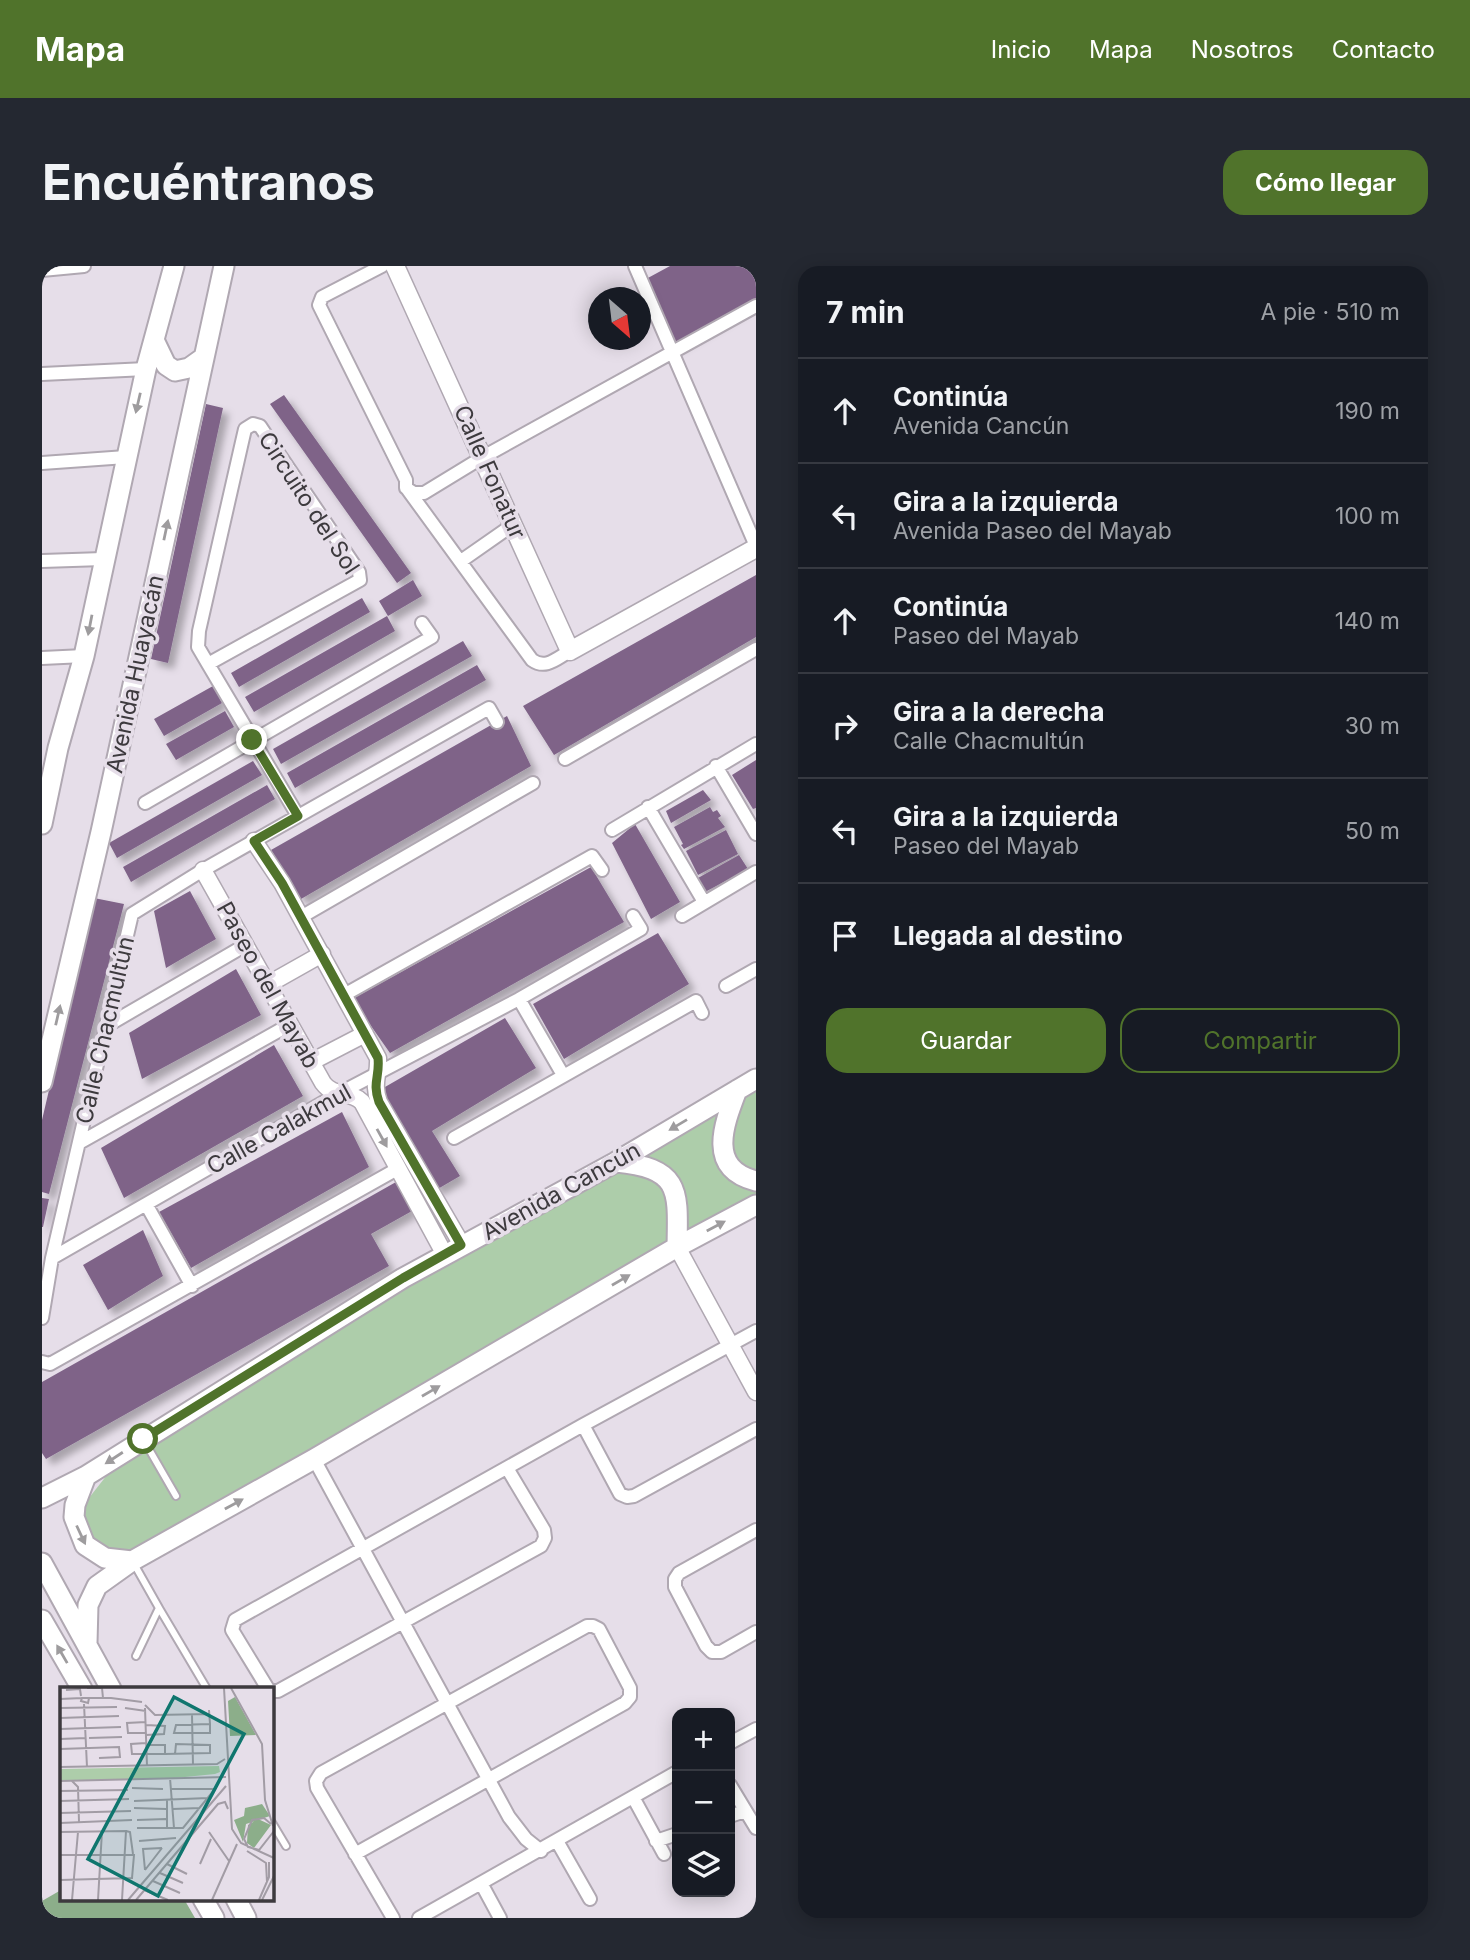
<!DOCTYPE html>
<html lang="es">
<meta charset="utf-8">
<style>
body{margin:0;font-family:Inter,sans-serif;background:#242831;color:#f1f3f6}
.controls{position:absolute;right:21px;bottom:21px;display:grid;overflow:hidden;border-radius:14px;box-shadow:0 4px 18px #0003}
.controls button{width:63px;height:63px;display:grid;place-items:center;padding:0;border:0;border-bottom:2px solid #363941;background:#171b24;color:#f1f3f6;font:35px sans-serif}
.compass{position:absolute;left:546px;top:21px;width:63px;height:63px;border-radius:50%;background:#171b24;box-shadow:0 4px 18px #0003;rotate:152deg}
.stop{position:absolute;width:21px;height:21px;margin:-16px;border:5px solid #50732b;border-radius:50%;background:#fff}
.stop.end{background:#50732b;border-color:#fff;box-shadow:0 2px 7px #0008}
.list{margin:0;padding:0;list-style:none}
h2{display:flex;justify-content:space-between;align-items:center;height:91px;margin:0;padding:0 28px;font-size:30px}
h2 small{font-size:23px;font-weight:400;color:#9ea1a6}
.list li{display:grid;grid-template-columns:46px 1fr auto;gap:21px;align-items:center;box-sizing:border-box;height:105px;padding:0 28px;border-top:2px solid #363941}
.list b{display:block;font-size:26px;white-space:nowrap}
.list p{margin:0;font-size:23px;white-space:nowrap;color:#9ea1a6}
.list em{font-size:23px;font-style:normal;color:#9ea1a6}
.actions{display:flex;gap:14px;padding:21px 28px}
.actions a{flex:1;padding:16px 0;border:2px solid #50732b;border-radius:21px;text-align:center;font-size:24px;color:#50732b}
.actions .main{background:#50732b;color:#fff}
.icon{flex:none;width:38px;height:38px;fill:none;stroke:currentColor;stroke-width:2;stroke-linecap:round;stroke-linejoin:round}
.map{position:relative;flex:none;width:714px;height:1652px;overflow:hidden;border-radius:21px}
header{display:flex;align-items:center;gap:42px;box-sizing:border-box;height:98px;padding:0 35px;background:#50732b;color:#fff}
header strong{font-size:33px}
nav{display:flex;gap:38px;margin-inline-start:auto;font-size:24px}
.intro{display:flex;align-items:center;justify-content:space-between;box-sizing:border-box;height:168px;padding:0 42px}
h1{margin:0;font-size:49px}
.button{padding:18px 32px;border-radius:21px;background:#50732b;color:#fff;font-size:24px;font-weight:700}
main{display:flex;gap:42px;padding:0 42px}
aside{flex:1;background:#171b24;border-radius:21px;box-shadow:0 4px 18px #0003}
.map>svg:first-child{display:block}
.green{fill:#adcdaa}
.forest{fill:#8cae8a}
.building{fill:#7f6488;filter:url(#shadow)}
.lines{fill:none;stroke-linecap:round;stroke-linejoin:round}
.service-casing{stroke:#b0a8b2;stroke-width:10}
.minor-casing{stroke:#b0a8b2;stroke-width:16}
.tertiary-casing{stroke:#b0a8b2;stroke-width:19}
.secondary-casing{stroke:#b0a8b2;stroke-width:21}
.primary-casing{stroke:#b0a8b2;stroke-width:23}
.service{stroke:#fff;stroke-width:6}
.minor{stroke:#fff;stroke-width:12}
.tertiary{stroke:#fff;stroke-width:16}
.secondary{stroke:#fff;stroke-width:18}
.primary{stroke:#fff;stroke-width:19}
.oneway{fill:#9e9c9e}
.route{stroke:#50732b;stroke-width:9}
.labels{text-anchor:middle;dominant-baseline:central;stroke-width:7;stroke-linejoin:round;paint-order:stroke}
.street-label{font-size:23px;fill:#3d3a3e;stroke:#e6dee9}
.inset-road{fill:none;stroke:#a29ca5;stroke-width:2}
.view{fill:#0f766e;fill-opacity:0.15;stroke:#0f766e;stroke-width:3.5}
.inset-edge{fill:none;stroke:#3d3a3e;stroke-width:3.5}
</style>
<header>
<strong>Mapa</strong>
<nav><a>Inicio</a><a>Mapa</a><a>Nosotros</a><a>Contacto</a></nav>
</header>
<div class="intro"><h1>Encuéntranos</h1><a class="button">Cómo llegar</a></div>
<main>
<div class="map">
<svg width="714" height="1652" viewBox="0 0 714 1652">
<defs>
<filter id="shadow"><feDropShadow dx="6" dy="6" stdDeviation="3.5" flood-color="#0004"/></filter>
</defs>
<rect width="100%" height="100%" fill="#e6dee9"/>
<!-- green -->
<path class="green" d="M 714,813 L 714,940 L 90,1295 L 63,1292 L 32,1251 L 65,1209 L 361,1012 Z"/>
<!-- forest -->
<path class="forest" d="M 19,1624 L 19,1633 L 142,1633 L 153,1652 L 0,1652 L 0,1635 Z"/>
<!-- building -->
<path class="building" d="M 628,0 L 714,0 L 714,33 L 632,80 L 604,13 Z
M 242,129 L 369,307 L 355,317 L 228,138 Z
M 164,138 L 181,142 L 126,397 L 109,393 Z
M 714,309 L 714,371 L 512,489 L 481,440 Z
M 371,314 L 380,330 L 346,350 L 337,335 Z
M 320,332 L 328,346 L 197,421 L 189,407 Z
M 345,350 L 353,365 L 212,446 L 203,431 Z
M 421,375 L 430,390 L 239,498 L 231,483 Z
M 435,399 L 444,414 L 253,522 L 245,507 Z
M 171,420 L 180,437 L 122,470 L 112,453 Z
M 183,445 L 192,461 L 134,494 L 124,478 Z
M 465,450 L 489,500 L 259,633 L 229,584 Z
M 714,494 L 714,542 L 711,543 L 690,509 Z
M 211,495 L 220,509 L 75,592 L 67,577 Z
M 225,519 L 233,533 L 89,616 L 81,601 Z
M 661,524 L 669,534 L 629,557 L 624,545 Z
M 668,541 L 671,546 L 675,544 L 679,550 L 676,552 L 683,561 L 642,583 L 639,579 L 641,578 L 632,561 Z
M 593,558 L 638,636 L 609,653 L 570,577 Z
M 684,564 L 696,588 L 656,609 L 644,585 Z
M 697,589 L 706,603 L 663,626 L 656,612 Z
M 549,601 L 582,656 L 348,787 L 310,733 Z
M 148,625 L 174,673 L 124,702 L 112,645 Z
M 52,632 L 82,638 L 7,928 L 0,926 L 0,854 Z
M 616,667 L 647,718 L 522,793 L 491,738 Z
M 194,703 L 219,749 L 100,813 L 87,767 Z
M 463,752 L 494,802 L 390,865 L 418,910 L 394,924 L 336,825 Z
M 232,779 L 261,830 L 82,932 L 59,882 Z
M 300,846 L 327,901 L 149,1002 L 117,946 Z
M 354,916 L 370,945 L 329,968 L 347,1000 L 4,1193 L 0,1187 L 0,1116 Z
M 0,932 L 7,933 L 1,961 L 0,961 Z
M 101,964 L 121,1010 L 66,1044 L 41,999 Z"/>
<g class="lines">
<!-- service casing -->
<g class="service-casing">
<path id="service" d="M 104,1178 L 134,1230
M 91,1296 L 117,1342 L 94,1390
M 117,1342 L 165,1423
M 229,1555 L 244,1580"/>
</g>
<!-- minor casing -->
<g class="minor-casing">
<path id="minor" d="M 340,0 L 280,31 L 277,39 L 364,214 L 364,222 L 372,227 L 382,227 L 441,191 L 714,40
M 593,0 L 714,280
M 0,4 L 42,0
M 0,108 L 104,103
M 0,197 L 84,191
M 366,224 L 490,394 C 504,404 515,392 528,385
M 0,295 L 61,293
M 419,295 L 472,258
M 0,392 L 42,390
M 166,398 L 318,314 L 317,306 L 224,169 L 218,160 L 211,158 L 203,163 L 200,176 L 157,365 L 156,381 L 166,398 L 256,550
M 523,493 L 714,383
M 674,500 L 714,568
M 103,537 L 390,371 L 380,357
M 606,541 L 662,636
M 570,564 L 714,478
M 640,650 L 714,606
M 259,651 L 491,517
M 684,720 L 714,703
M 302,729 L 550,590 L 560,604
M 477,733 L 521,809
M 66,759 L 202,680
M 412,872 L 654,735 L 660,747
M 37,877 L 247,759
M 104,938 L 150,1020
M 10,992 L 296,828 L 477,733 L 599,663 L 591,650
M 0,1052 L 10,992 L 90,648 L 161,604 L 447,442 L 455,456
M 0,1096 L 8,1098 L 357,902
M 541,1159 L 578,1228 L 585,1231 L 592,1230 L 714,1163
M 272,1193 L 467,1551 L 484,1573 L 499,1585
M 714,1264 L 637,1307 L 633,1313 L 633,1321 L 664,1380 L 670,1386 L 679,1386 L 714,1366
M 226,1423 L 190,1364 L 193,1354 L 541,1159 L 714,1065
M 229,1425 L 236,1425 L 499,1280 L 503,1272 L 502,1264 L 465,1202
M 688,1477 L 714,1463
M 688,1519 L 714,1562
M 591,1531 L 622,1588
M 688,1550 L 703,1545
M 515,1575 L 548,1633
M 614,1575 L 635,1568
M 313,1588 L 583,1437 L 588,1431 L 588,1422 L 557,1363 L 551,1360 L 545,1360 L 279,1507 L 274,1515 L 275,1522 L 351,1652
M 439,1617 L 458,1652
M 377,1652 L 635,1506"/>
</g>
<!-- tertiary casing -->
<g class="tertiary-casing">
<path id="tertiary" d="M 212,575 L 240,617 L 336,792 C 337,810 330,817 337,836 L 420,979
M 161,604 L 281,817 C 292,832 308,824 320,836 L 403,989
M 225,719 L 280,688
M 269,796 L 323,768
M 635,981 L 714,1126"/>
</g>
<!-- secondary casing -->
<g class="secondary-casing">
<path id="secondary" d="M 353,0 L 528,385 L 714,282"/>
</g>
<!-- primary casing -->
<g class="primary-casing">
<path id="primary" d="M 112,74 L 124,99 L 133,105 L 147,102 L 161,92
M 0,558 L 16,482 L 42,390 L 104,103 L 132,0
M 0,816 L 59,566 L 182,0
M 695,824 C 682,858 664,902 714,915
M 574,896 C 640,902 636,925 635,981
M 44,1210 L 33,1239 L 32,1251 L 43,1279 L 63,1292 L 90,1295
M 0,1232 L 44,1210 L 361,1012 L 574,896 L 714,813
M 0,1297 L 69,1423
M 0,1354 L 40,1423
M 45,1377 L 46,1339 L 55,1320 L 90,1295 L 272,1193 L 635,981 L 714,939
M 161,1633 L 172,1652
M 194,1633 L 204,1652"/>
</g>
<!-- service -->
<use href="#service" class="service"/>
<!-- minor -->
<use href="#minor" class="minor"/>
<!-- tertiary -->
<use href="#tertiary" class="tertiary"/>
<!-- secondary -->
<use href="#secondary" class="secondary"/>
<!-- primary -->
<use href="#primary" class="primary"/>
</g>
<!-- one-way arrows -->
<defs><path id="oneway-solid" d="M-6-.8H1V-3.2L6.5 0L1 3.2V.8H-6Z" transform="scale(1.75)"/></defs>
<g class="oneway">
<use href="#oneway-solid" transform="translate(96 137) rotate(103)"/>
<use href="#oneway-solid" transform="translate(124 264) rotate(-78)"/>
<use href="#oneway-solid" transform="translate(48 359) rotate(101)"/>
<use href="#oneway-solid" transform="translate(16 749) rotate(-77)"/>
<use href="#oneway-solid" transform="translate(636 859) rotate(149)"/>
<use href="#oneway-solid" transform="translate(340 872) rotate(61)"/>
<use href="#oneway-solid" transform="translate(674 960) rotate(-28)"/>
<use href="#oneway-solid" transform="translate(579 1014) rotate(-30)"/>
<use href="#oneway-solid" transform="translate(389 1125) rotate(-30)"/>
<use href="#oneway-solid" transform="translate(72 1192) rotate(147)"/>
<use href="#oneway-solid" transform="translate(192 1238) rotate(-29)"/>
<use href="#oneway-solid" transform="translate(39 1269) rotate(65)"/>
<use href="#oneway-solid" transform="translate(20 1388) rotate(-120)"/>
</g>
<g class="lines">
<!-- route -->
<path class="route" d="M 101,1173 L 361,1012 L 419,979 L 337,836 C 330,816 338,811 336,792 L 240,617 L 212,575 L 256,550 L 210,474"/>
</g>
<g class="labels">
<!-- street labels -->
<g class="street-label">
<text transform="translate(448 206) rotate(66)">Calle Fonatur</text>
<text transform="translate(267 237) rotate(57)">Circuito del Sol</text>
<text transform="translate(93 408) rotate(-78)">Avenida Huayacán</text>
<text transform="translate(226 719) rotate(61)">Paseo del Mayab</text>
<text transform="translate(63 764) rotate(-77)">Calle Chacmultún</text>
<text transform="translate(237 863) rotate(-29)">Calle Calakmul</text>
<text transform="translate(519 925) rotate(-29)">Avenida Cancún</text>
</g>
</g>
<!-- overview -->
<g transform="translate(18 1421)">
<rect width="214" height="214" fill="#e6dee9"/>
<path d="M 159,79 L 160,85 L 155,87 L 115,91 L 0,94 L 0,82 Z" fill="#adcdaa"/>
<path d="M 175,10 L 196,48 L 170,49 L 168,14 ZM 202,117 L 210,129 L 186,137 L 183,155 L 174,133 L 184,129 L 185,121 ZM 198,132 L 211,138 L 194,161 L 187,156 L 188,138 Z" fill="#8cae8a"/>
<path class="inset-road" d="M 27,1 L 42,1 L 43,11M 164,1 L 172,142 L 181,156 L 214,171M 171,1 L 202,57 L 205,113 L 213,139M 6,3 L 20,2 L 21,9M 29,11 L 28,16 L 21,14 L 22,11 L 51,11 L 82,15M 0,12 L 22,11M 24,17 L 27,80M 85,18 L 95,28 L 150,27M 0,21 L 57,20M 65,21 L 86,24M 85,21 L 87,79M 149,23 L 150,37 L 150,46 L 114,46 L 116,38 L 150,37M 132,28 L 133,78M 0,31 L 59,29M 86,35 L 67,36 L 68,46 L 86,46M 86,38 L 105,39 L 104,47 L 86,48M 0,42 L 61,40M 29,51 L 62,50M 0,52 L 26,51M 86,56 L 71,57 L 72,67 L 105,67 L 150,66 L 150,58 L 116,57 L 115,67M 86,58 L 105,58 L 105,67M 0,62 L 59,60 L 60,70 L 39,71M 0,80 L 157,77 L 165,72M 110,91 L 114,141M 0,94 L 166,90M 12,94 L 18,100 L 19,135M 72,101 L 103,102M 0,104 L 68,103M 107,112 L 107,142M 0,114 L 69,112M 74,114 L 148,111M 74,121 L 106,122M 113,122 L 140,121M 0,126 L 71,124M 77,133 L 106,132M 0,136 L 72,133M 211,137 L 204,131 L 192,133 L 184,152 L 188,160 L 199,163 L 214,144M 77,141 L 123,141 L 155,102 L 110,102M 66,144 L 70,145 L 73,167M 0,145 L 66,144 L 62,213M 149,145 L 169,174M 79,154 L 116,151M 187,164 L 206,176 L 207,195M 0,168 L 74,168 L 72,191 L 0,193M 107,177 L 127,187M 140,177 L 151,152M 85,183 L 83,162 L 102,161M 85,183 L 102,161M 100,186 L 123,196M 93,194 L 120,206M 84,203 L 108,213M 12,213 L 18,145M 38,213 L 42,144M 68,213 L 166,99M 76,213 L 158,117 L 165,115 L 168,122M 152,213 L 177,157M 199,213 L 209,190 L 209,175M 202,213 L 214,189"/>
<path class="view" d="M 114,10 L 184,47 L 98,209 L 28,172 Z"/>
<rect width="214" height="214" class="inset-edge"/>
</g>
</svg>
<div class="controls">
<button>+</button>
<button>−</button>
<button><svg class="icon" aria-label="layers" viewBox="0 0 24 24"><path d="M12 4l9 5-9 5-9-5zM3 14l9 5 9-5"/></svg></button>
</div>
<svg class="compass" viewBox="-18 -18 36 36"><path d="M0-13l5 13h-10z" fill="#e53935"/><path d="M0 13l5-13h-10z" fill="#9ea1a6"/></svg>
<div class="stop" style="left:101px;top:1173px"></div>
<div class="stop end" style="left:210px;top:474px"></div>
</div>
<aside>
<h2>7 min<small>A pie · 510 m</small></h2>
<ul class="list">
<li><svg class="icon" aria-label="ahead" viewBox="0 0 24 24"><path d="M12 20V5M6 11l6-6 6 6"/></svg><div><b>Continúa</b><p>Avenida Cancún</p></div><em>190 m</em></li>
<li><svg class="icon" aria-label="left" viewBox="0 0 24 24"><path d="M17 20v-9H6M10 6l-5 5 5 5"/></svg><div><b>Gira a la izquierda</b><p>Avenida Paseo del Mayab</p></div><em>100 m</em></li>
<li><svg class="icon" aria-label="ahead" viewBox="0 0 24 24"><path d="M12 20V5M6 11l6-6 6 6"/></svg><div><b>Continúa</b><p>Paseo del Mayab</p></div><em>140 m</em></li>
<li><svg class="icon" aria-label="right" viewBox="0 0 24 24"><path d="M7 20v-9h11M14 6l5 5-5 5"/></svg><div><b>Gira a la derecha</b><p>Calle Chacmultún</p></div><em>30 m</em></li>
<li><svg class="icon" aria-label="left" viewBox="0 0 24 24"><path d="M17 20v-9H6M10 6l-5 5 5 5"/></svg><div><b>Gira a la izquierda</b><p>Paseo del Mayab</p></div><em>50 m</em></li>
<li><svg class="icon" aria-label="arrive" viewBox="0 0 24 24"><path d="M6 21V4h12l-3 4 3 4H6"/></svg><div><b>Llegada al destino</b></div></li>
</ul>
<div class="actions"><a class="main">Guardar</a><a>Compartir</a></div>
</aside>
</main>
